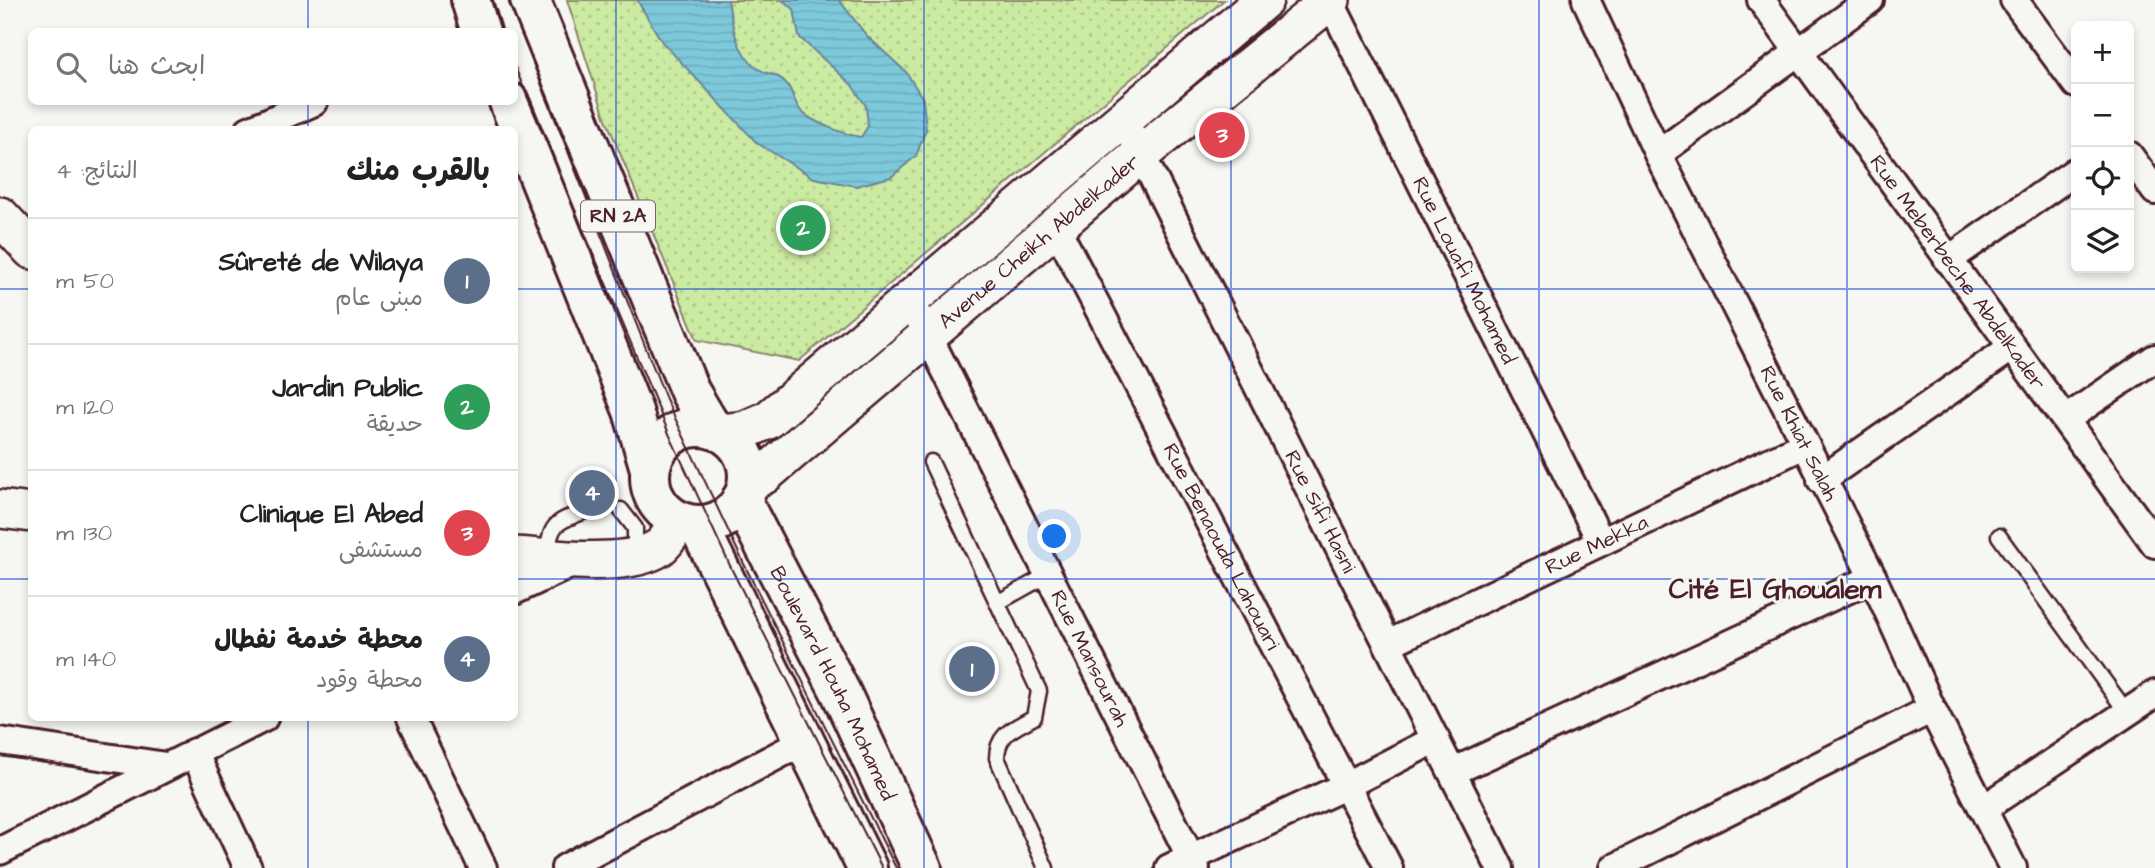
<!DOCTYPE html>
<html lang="ar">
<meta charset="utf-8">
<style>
body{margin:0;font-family:"Architects Daughter","Playpen Sans Arabic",sans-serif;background:#f2f2f2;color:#222;direction:rtl}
.controls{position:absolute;right:21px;top:21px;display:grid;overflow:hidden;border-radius:10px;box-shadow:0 4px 10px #0003}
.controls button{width:63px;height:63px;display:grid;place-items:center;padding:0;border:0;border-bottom:2px solid #e0e0e0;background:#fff;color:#222;font:35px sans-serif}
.you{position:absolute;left:1055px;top:537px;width:24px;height:24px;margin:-18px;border:5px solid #fff;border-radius:50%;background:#1a73e8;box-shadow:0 0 0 10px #1a73e833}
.badge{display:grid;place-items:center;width:46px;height:46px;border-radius:50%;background:#4a1f2b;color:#fff;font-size:23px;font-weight:700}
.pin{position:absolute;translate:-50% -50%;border:4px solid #fff;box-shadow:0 2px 7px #0006}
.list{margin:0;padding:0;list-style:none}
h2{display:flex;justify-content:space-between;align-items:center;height:91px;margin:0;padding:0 28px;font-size:30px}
h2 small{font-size:23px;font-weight:400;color:#767676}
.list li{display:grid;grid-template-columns:46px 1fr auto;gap:21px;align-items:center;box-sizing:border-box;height:126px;padding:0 28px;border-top:2px solid #e0e0e0}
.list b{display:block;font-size:26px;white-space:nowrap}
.list p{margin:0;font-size:23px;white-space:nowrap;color:#767676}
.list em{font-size:23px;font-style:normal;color:#767676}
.icon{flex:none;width:38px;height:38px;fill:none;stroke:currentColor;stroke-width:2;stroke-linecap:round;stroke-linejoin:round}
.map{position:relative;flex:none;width:2155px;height:868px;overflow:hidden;direction:ltr}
.search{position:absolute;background:#fff;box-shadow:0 4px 10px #0003;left:28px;top:28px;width:490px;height:77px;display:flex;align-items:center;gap:18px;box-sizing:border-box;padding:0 24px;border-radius:10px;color:#767676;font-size:26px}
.panel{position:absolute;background:#fff;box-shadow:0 4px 10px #0003;left:28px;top:126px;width:490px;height:595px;border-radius:10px;direction:rtl}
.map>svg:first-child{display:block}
.grass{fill:url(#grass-dots);stroke:#8a8466;stroke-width:2}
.water{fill:url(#water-rules);stroke:#698595;stroke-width:2}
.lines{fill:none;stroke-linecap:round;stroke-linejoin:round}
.lane-casing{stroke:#4a1f2b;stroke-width:19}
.street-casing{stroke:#4a1f2b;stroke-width:32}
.secondary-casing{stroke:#4a1f2b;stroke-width:42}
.primary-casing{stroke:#4a1f2b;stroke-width:44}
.lane{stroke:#f6f6f2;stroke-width:14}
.street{stroke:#f6f6f2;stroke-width:26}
.secondary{stroke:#f6f6f2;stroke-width:37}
.primary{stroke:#f6f6f2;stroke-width:38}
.tram{stroke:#4a1f2b;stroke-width:2}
.grid{fill:none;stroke:#1d4ed8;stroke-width:2;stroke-opacity:0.55}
.labels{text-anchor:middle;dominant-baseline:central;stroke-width:6;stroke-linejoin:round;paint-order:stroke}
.shield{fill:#f6f6f2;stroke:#7e6067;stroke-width:2}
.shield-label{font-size:19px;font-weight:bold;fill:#4a1f2b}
.street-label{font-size:21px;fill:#4a1f2b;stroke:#f6f6f2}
.district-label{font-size:28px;font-weight:bold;fill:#4a1f2b;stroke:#f6f6f2}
</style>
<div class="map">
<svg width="2155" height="868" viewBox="0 0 2155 868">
<defs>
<pattern id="grass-dots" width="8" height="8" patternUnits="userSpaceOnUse" patternTransform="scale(1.75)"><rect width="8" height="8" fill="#cbeaa2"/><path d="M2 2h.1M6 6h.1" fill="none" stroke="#b0c88c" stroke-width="1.8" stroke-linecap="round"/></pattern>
<pattern id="water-rules" width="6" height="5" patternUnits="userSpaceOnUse" patternTransform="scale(1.75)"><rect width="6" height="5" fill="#7dc9dc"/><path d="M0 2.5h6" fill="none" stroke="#6eacbd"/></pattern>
</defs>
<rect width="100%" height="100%" fill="#f6f6f2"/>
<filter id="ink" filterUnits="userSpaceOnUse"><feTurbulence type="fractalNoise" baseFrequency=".0143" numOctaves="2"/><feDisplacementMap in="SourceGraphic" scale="14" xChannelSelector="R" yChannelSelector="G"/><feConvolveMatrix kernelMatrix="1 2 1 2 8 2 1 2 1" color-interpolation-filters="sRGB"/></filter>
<g filter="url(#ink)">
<!-- grass -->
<path class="grass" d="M 567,0 L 1224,0 L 799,361 L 697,340 L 605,117 Z"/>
<!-- water -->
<path class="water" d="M 637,0 L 728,0 C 732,25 736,52 757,68 C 766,75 778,73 786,83 C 793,91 794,103 801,111 C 811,122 846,135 861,137 L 868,126 L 866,106 L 851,84 L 799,37 L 794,9 L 782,0 L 839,0 L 867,36 L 906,72 L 923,99 L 926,129 L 916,156 L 891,177 L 856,186 L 814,178 L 757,143 L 662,42 Z"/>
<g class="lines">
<!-- lane casing -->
<g class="lane-casing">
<path id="lane" d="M 931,462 L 1039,691 L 1034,717 C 1015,728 997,733 997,758 L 1046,868
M 621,510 L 635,528 L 635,553
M 1999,536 L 2128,714
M 548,557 C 549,522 557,522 588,510
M 997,603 L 1049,574"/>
</g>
<!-- street casing -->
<g class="street-casing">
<g id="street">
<path id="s1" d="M 1586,0 L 1658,154 L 1873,578 L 1932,709 L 2013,868"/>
<path id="s2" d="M 1761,0 L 2155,544"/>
<path d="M 2014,0 L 2076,84"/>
<path id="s3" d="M 1330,1 L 1600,540"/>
<path id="s4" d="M 1124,120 L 1500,868"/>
<path d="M 249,130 L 314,102"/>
<path d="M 1658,154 L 1870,0"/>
<path d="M 2129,155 L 2155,191"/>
<path id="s5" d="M 1056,227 L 1389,868"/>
<path d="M 1948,260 L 2076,171"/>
<path id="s6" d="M 910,300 L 1196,868"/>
<path d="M 2066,419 L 2155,358"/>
<path d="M 1821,480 L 2011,348"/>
<path d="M 514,591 L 576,562"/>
<path id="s7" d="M 1388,644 L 1804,445"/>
<path d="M 411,718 L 483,868"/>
<path d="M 0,741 L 166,766"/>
<path d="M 194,752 L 248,868"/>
<path d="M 1452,772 L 1873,578"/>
<path d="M 1983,809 L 2155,694"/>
<path d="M 0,851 L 264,718"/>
<path d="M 565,868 L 805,741"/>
<path d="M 1169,868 L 1345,786 L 1436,739"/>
<path d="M 1614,868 L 1932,709"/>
</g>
</g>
<!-- secondary casing -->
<g class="secondary-casing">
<g id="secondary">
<path d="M 0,216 L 32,250"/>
<path d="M 721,433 L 745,430 L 768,420 L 1264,0"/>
<path id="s8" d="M 747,484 L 764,475 L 1141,154 L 1331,0"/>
<path d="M 0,509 L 32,513"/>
<path d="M 514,556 C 552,558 628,569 660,547 C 668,541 673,530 679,521"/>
</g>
</g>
<!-- primary casing -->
<g class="primary-casing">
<g id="primary">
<path d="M 471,0 L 481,32"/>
<path d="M 530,0 L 690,392 L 712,429"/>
<path d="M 509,102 L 633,411 L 650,469"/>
<circle cx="699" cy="476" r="49"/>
<path id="s9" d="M 741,500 L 841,693 L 922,868"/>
<path d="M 698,525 L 867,868"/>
</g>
</g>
<!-- lane -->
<use href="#lane" class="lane"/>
<!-- street -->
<use href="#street" class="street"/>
<!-- secondary -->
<use href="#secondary" class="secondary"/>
<!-- primary -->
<use href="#primary" class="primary"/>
<!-- tram -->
<path class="tram" d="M 491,0 L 501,32
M 508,0 L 666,399 L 744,564 L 896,868
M 514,65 L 670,436 L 732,570 L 882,868"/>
</g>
</g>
<!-- grid -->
<path class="grid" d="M 308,0 L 308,32M 616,0 L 616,868M 924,0 L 924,868M 1231,0 L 1231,868M 1539,0 L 1539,868M 1847,0 L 1847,868M 308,102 L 308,130M 0,289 L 32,289M 514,289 L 2155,289M 0,579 L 32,579M 514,579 L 2155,579M 308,718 L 308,868"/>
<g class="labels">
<!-- shield labels -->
<rect class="shield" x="581" y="200.5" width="74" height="31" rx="5"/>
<g class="shield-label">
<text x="618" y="216">RN 2A</text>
</g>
<!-- street labels -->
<g class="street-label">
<text stroke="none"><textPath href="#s8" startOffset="380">Avenue Cheikh Abdelkader</textPath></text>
<text stroke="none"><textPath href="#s3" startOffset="301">Rue Louafi Mohamed</textPath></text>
<text stroke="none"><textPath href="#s2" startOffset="336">Rue Meberbeche Abdelkader</textPath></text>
<text stroke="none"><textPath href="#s1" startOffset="483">Rue Khiat Salah</textPath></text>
<text stroke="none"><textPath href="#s4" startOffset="438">Rue Sifi Hasni</textPath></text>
<text stroke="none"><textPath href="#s7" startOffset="231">Rue Mekka</textPath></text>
<text stroke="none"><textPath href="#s5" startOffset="360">Rue Benaouda Lahouari</textPath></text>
<text stroke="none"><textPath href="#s6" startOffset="401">Rue Mansourah</textPath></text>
<text stroke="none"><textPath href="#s9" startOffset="205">Boulevard Houha Mohamed</textPath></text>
</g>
<!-- district labels -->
<g class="district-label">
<text x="1775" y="589">Cité El Ghoualem</text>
</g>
</g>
</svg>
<div class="controls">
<button>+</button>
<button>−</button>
<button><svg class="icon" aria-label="locate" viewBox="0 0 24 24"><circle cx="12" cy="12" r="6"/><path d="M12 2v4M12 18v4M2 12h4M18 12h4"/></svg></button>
<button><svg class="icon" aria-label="layers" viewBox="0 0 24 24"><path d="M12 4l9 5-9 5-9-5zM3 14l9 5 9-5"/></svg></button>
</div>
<div class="you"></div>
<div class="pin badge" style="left:972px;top:669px;background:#5c6f8a">1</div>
<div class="pin badge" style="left:803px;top:228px;background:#2e9e5b">2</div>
<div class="pin badge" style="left:1222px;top:135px;background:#e0444e">3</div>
<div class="pin badge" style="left:592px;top:493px;background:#5c6f8a">4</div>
<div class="search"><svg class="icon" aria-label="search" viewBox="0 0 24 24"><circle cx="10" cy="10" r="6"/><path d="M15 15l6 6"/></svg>ابحث هنا</div>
<section class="panel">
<h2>بالقرب منك<small>النتائج: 4</small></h2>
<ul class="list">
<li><span class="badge" style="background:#5c6f8a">1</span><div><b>Sûreté de Wilaya</b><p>مبنى عام</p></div><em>50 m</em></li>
<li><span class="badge" style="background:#2e9e5b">2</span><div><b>Jardin Public</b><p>حديقة</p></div><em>120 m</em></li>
<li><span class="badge" style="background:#e0444e">3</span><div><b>Clinique El Abed</b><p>مستشفى</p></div><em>130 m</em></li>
<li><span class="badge" style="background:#5c6f8a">4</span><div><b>محطة خدمة نفطال</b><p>محطة وقود</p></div><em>140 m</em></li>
</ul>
</section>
</div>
